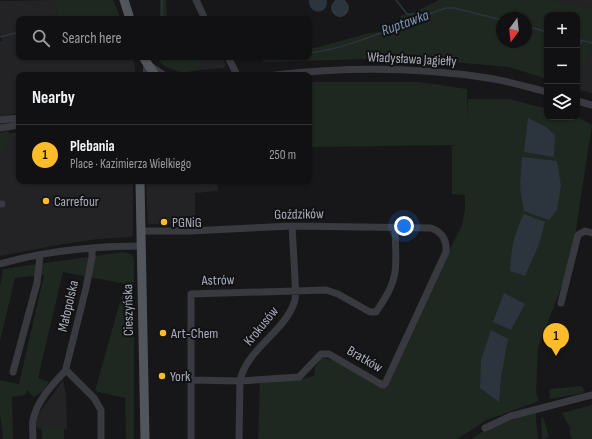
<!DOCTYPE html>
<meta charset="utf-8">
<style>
body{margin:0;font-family:"Sofia Sans Condensed",sans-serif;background:#1a1a1c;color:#f1f3f6}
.controls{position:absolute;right:12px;top:12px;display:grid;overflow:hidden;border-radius:8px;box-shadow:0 1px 3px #0004}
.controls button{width:36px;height:36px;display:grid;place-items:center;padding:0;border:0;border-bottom:1px solid #303133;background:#111113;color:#f1f3f6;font:20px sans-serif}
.compass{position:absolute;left:496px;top:12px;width:36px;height:36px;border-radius:50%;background:#111113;box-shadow:0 1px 3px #0004;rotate:195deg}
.you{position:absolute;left:404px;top:226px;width:14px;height:14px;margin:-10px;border:3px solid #fff;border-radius:50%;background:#1a73e8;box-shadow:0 0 0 6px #1a73e833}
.badge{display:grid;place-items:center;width:26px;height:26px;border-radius:50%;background:#febc2a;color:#111;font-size:13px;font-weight:700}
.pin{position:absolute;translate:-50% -33px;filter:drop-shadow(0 1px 2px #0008)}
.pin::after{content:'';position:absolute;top:21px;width:14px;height:12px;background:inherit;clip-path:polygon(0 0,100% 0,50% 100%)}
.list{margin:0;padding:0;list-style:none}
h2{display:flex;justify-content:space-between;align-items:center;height:52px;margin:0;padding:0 16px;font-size:17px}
h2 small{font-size:13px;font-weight:400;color:#9c9da0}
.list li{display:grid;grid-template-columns:26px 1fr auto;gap:12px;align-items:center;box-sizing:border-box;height:60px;padding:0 16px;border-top:1px solid #303133}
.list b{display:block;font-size:15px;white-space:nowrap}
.list p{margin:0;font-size:13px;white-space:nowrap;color:#9c9da0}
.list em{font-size:13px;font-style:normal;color:#9c9da0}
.icon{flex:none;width:22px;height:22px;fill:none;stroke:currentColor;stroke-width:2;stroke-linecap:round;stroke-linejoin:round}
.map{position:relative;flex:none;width:592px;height:439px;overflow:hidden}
.search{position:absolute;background:#111113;box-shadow:0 1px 3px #0004;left:16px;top:16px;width:296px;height:44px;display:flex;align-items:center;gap:10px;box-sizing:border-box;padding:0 14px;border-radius:8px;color:#9c9da0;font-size:15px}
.panel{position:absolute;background:#111113;box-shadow:0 1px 3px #0004;left:16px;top:72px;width:296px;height:112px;border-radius:8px}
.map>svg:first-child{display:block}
.built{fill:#232326}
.green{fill:#1e2720;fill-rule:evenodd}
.water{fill:#2c353e}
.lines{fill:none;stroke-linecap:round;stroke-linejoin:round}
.stream{stroke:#2c353e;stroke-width:1.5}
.minor{stroke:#393a40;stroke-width:7}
.major{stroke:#53555d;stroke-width:9}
.poi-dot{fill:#febc2a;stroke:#121214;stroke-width:1.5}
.labels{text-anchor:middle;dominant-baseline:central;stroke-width:4;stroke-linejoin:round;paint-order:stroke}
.street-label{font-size:14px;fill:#a8adba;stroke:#121214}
.poi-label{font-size:14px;fill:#a8adba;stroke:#121214;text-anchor:start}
.water-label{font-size:15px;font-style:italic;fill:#7d9ab7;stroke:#121214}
</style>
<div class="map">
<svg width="592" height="439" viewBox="0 0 592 439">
<rect width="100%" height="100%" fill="#171719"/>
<!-- built -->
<path class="built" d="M 54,0 L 58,19 L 19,19 L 19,57 L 133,57 L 136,75 L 19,75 L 19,113 L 0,117 L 0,41 L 2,41 L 0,32 L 0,1 Z
M 555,0 L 592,0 L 592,8 L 576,5 Z
M 592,45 L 592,93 L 577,89 L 577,86 Z
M 199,57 L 222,57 L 226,65 L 224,68 L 199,70 Z
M 19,132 L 19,181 L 133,181 L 133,235 L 131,237 L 98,239 L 64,244 L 0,256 L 0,136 Z
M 146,181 L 217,181 L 218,191 L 195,193 L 195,223 L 148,224 Z
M 63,380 L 66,393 L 67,429 L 39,429 L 36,426 L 37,416 Z"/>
<!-- green -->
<path class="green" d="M 54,0 L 113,0 L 121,19 L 58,19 Z
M 160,0 L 166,0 L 167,19 L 160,19 Z
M 439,0 L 555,0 L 592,8 L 592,45 L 577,86 L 577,15 L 547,15 L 547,79 L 509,67 L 406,58 L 263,62 L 264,57 L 309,57 L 309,48 L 315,48 L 369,33 L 395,31 L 400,16 L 416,11 ZM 502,18 L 526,18 L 526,42 L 502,42 Z
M 156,57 L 199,57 L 199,70 L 182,73 L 164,66 Z
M 309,82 L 419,82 L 467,89 L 467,117 L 468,99 L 510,99 L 547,109 L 547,117 L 577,117 L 592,125 L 571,262 L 538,348 L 536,393 L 539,401 L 487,420 L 457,439 L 258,439 L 260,381 L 298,380 L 314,376 L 315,367 L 322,358 L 337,361 L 387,388 L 433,283 L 462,225 L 465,210 L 465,195 L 452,194 L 452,146 L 457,145 L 309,147 Z
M 7,131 L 10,134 L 0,156 L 0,133 Z
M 123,252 L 131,254 L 134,258 L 134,439 L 126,439 L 125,398 L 95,391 L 125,284 L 63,272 L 38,378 L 49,382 L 43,391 L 34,397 L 27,390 L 25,395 L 12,397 L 13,439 L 3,439 L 0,413 L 0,380 L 19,384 L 44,275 L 15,278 L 0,341 L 0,286 L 3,269 Z
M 580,386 L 583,387 L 584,391 L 582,393 L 550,399 L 549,391 L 551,389 Z
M 592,405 L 592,439 L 572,439 L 569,431 L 571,430 L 562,413 Z
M 536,412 L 536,420 L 538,439 L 471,439 L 490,427 Z
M 543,417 L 549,436 L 545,439 L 542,439 L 541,418 Z
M 64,427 L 64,439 L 42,439 L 42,428 Z"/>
<!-- water -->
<path class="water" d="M331 8a9 9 0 1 1 18 0a9 9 0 1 1-18 0Z
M 309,0 L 327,0 C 328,16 308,15 309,0 Z
M 528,118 L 546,127 L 555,135 L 554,157 L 524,152 Z
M 522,157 L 557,161 L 561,186 L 557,210 L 549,220 L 524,211 L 520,188 Z
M 524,214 L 545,222 L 539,244 L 525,276 L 510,271 C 511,250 514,233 524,214 Z
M 504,293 L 525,304 L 511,330 L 493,322 Z
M 491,330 L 508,339 L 501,377 L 499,402 L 480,388 L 481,360 Z"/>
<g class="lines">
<!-- stream -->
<path class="stream" d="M 162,0 L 162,19
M 396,0 L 407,14 L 423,16
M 526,26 L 547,32
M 0,37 L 19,32
M 577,39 L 592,43
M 577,52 L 581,41
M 309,53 C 357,47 400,23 446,8 L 454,8 L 502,20"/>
<!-- minor -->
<path class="minor" d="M 196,0 L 205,19
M 228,57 L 237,75
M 146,75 L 147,64 L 164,75
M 275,75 C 345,67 417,67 488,78 C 508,81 527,87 547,92
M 577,101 L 592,105
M 0,120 L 19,118
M 0,128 L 19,125
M 0,204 L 2,204
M 141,231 L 190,231 L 292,226 L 431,228 C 442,232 447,240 446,252 L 385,384 L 383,385 L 379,383 L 329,354 L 321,354 L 299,377 L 240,381 L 191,380
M 92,248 L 92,257 L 86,288 L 66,368 L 66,370 L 94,398 L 101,410 L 101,439
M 0,264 C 45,251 94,246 141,246
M 561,303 L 578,235 L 585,231 L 592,233
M 13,372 L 37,283 L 40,255
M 485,428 L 511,416 L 592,395
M 33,439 C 33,433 32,426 33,420 C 37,400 53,384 66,370
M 191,439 L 191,294 L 326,290 L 338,294 L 370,312 L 376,312 C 384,300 393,287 395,272 C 397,258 395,242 395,228
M 239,439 L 240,381 C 246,350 284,332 294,303 C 297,296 295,286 295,279 C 294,261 293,244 292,226"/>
<!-- major -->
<path class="major" d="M 124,0 L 130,19
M 143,57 L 155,75
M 140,181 L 145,439"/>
</g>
<!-- markers -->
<g class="poi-dot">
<circle cx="46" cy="201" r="4"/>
<circle cx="164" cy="222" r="4"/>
<circle cx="163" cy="333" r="4"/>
<circle cx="162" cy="376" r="4"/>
</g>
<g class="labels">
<!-- street labels -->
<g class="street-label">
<text transform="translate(412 59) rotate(3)">Władysława Jagiełły</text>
<text transform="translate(299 214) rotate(-1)">Goździków</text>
<text transform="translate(218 280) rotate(-2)">Astrów</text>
<text transform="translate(68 306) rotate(-77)">Małopolska</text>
<text transform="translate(128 310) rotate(-91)">Cieszyńska</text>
<text transform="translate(261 326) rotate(-51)">Krokusów</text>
<text transform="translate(365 359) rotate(30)">Bratków</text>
</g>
<!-- poi labels -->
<g class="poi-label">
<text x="54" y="201">Carrefour</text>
<text x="172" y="222">PGNiG</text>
<text x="171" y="333">Art-Chem</text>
<text x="170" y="376">York</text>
</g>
<!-- water labels -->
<g class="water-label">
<text transform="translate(405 23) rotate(-20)">Ruptawka</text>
</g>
</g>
</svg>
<div class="controls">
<button>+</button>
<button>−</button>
<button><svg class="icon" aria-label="layers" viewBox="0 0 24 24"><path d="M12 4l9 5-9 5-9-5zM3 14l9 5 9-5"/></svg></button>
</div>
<svg class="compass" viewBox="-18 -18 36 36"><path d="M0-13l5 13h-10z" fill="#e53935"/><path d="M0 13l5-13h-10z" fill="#9c9da0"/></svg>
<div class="you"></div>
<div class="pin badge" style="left:556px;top:356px">1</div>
<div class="search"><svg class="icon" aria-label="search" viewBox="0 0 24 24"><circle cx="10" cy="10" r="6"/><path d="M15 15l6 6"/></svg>Search here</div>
<section class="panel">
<h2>Nearby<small></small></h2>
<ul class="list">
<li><span class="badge">1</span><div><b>Plebania</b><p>Place · Kazimierza Wielkiego</p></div><em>250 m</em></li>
</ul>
</section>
</div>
